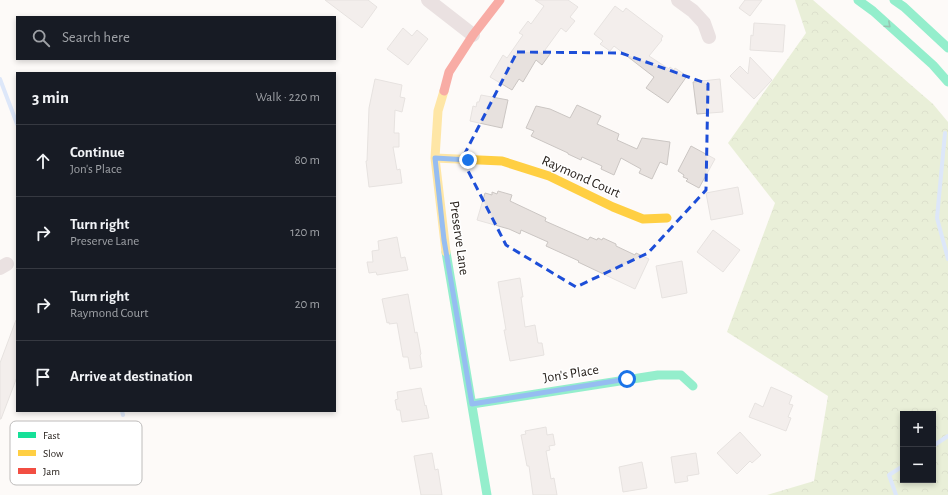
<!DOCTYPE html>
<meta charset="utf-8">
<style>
body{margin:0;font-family:"Alegreya Sans",sans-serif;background:#20242c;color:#f1f3f6}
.controls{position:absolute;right:12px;bottom:12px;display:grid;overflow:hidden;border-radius:0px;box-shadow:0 2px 6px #0003}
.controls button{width:36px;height:36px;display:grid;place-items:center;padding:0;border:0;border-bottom:1px solid #363941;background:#171b24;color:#f1f3f6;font:20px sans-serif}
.stop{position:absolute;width:12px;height:12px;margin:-9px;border:3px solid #1a73e8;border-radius:50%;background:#fff}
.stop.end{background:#1a73e8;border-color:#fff;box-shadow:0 1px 4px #0008}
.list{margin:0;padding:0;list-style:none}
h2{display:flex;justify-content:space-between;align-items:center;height:52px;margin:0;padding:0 16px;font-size:17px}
h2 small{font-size:13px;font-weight:400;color:#9ea1a6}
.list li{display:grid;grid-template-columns:26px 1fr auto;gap:12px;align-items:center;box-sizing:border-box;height:72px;padding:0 16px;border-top:1px solid #363941}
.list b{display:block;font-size:15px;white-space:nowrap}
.list p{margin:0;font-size:13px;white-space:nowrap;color:#9ea1a6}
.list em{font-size:13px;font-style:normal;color:#9ea1a6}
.icon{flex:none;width:22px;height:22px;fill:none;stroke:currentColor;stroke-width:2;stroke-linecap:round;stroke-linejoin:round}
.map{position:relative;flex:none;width:948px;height:495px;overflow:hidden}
.search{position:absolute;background:#171b24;box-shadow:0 2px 6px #0003;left:16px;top:16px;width:320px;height:44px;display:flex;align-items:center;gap:10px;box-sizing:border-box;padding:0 14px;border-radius:0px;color:#9ea1a6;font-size:15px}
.panel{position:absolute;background:#171b24;box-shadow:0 2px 6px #0003;left:16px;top:72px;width:320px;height:340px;border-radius:0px}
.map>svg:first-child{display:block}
.forest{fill:url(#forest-crowns);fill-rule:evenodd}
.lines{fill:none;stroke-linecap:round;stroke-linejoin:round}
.stream{stroke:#b6d0fa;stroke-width:4}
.building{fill:#e7e1de;stroke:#cbc6c3}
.street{stroke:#d2c4c6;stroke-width:14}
.fast{stroke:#16e098;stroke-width:9}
.slow{stroke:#ffcf43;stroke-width:9}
.jam{stroke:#f24e42;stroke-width:9}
.oneway{stroke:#1e805a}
.route{stroke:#1a73e8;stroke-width:5}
.marked{fill:none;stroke:#1d4ed8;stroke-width:3;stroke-dasharray:8 5;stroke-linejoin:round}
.labels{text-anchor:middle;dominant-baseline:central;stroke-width:3;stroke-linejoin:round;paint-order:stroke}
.street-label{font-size:14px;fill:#27201b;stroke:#fff}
.key{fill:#fff;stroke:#bebcbb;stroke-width:1}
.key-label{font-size:11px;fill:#27201b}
</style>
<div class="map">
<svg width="948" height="495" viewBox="0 0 948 495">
<defs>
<pattern id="forest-crowns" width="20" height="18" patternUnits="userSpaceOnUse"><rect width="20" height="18" fill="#d1e3b2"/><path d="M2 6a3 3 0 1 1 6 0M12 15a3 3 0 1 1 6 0" fill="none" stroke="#b3c298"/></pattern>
</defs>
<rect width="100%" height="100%" fill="#fdfaf8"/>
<!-- forest -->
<path class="forest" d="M 795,0 L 813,0 L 933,104 L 948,122 L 948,495 L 767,495 L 814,481 L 828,396 L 727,332 L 775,203 L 728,143 L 806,33 ZM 903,414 L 933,414 L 933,480 L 903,480 Z"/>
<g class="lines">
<!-- stream -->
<path class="stream" d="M 0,79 L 17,124
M 945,133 L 937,218 L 948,259
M 122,411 L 123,415
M 933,446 L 948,436
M 896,495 L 889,475 L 903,466"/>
</g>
<!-- building -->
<path class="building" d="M 325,0 L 368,0 L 377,7 L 362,28 Z
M 535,0 L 568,0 L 578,7 L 570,17 L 575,21 L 566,32 L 561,28 L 545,50 L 550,54 L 542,65 L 536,60 L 523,82 L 519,79 L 512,90 L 490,77 L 503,55 L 507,58 L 523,35 L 519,33 L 528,21 L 531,24 L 544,6 Z
M 745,0 L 762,0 L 750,16 L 739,8 Z
M 615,6 L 623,12 L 626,8 L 663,36 L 661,39 L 662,40 L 649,56 L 669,69 L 670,67 L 674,70 L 675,68 L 687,76 L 668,103 L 646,88 L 654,77 L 614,46 L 610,51 L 600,44 L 603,41 L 594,34 Z
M 754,23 L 785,25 L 783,52 L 750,50 L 751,35 L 753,36 Z
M 403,28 L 412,36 L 417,30 L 428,39 L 408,65 L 387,49 Z
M 750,57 L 772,80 L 754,99 L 730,76 L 740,66 L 748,74 Z
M 375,79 L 402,85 L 400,97 L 405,98 L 402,112 L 395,110 L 394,133 L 399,133 L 399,147 L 393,147 L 397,170 L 400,169 L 402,183 L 369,187 L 366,161 L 367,161 L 369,108 Z
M 720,79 L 723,112 L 697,114 L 693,82 Z
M 481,95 L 508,100 L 502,128 L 470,121 L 473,106 L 476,107 L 477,102 L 479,102 Z
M 577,105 L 601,116 L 597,124 L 619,134 L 617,140 L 637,149 L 642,138 L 670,142 L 667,165 L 660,162 L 652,179 L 639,173 L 641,169 L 621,158 L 614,175 L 601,169 L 602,166 L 582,157 L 581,160 L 568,154 L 568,153 L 531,136 L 534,131 L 526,128 L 536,106 L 550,109 L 570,118 Z
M 691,146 L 715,159 L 699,188 L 686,181 L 688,179 L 683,177 L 684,175 L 678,171 Z
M 738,187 L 743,214 L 711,220 L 706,193 Z
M 498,191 L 512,195 L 510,201 L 546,218 L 545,221 L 588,240 L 590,237 L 597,240 L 598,238 L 602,240 L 603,238 L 616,244 L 616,246 L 635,255 L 636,253 L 649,259 L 635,289 L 578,262 L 579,261 L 546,246 L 548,242 L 521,230 L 520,234 L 509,229 L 477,220 L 485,193 L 492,195 L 492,192 L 497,194 Z
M 713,230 L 740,250 L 723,272 L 697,252 Z
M 397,237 L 401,258 L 405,257 L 408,270 L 377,275 L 376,272 L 369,273 L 367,262 L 373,262 L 372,251 L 379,250 L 378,241 Z
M 682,261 L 687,293 L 662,298 L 656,266 Z
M 520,278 L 523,297 L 521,297 L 525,327 L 535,325 L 538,343 L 542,343 L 544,355 L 510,361 L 504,330 L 506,330 L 498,282 Z
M 408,294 L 415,333 L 417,332 L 421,354 L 420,355 L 422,367 L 410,369 L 408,357 L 403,357 L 397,323 L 389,324 L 389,322 L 387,323 L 382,299 Z
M 16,320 L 17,320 L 17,377 L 1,419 L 0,419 L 0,363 Z
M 771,387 L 792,396 L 789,404 L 793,405 L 788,417 L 791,418 L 786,431 L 749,417 L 755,403 L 763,407 Z
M 421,388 L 425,406 L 426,405 L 429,418 L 402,422 L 400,410 L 397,410 L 395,400 L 398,399 L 397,392 Z
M 546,427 L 547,435 L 553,434 L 555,445 L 549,446 L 550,450 L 546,451 L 551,479 L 554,478 L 557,495 L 533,495 L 529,466 L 527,466 L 521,435 L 526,434 L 525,431 Z
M 740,432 L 761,455 L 752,463 L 750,461 L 737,474 L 717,453 Z
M 432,453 L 435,470 L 438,469 L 442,495 L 421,495 L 414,456 Z
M 696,453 L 699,474 L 687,476 L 688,481 L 675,483 L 671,457 Z
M 642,462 L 647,488 L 623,492 L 619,467 Z"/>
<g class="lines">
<!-- street -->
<path class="street" d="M 428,0 L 473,35
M 678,0 L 693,11 L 704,23 L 709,37
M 0,268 L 7,264"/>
<!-- fast -->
<path class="fast" d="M 858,0 L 873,11 L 933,65 L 948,82
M 894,0 L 904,7 L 948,48
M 446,252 L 487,495
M 472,404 L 658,375 L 681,375 L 693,386"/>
<!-- slow -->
<path class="slow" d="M 444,91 L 438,111 L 435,158 L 446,252
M 435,158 L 502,161 L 549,176 L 613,207 L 643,219 L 667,218"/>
<!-- jam -->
<path class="jam" d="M 444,91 L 449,72 L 473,35 L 500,0"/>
</g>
<!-- one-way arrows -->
<defs><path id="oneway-chevron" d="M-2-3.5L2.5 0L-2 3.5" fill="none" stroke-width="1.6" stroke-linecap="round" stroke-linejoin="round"/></defs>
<use class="oneway" href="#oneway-chevron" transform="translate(888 25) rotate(42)"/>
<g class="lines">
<!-- route -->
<path class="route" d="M 468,160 L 435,158 L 444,240 L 472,404 L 627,379"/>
</g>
<!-- marked area -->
<path d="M0 0H948V495H0ZM 517,52 L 621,53 L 708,84 L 706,190 L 648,253 L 576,287 L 506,245 L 462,159 Z" fill="#fdfaf8" fill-opacity=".55" fill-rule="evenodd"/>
<path class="marked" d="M 517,52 L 621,53 L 708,84 L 706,190 L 648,253 L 576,287 L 506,245 L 462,159 Z"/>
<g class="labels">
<!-- street labels -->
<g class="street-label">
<text transform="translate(581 177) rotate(24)">Raymond Court</text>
<text transform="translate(459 238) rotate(82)">Preserve Lane</text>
<text transform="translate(571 374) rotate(-9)">Jon's Place</text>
</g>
</g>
<!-- legend -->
<rect x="10" y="421" width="132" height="64" rx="6" class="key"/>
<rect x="18" y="432" width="18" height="6" fill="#16e098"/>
<rect x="18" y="450" width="18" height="6" fill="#ffcf43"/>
<rect x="18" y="468" width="18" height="6" fill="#f24e42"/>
<g class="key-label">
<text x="43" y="439">Fast</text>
<text x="43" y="457">Slow</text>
<text x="43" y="475">Jam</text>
</g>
</svg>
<div class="controls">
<button>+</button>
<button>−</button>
</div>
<div class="stop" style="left:627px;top:379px"></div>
<div class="stop end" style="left:468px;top:160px"></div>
<div class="search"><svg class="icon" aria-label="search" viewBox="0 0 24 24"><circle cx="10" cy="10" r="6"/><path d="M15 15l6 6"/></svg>Search here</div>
<section class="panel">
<h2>3 min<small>Walk · 220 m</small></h2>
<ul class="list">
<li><svg class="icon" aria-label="ahead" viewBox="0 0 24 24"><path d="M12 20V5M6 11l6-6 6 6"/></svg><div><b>Continue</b><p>Jon's Place</p></div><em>80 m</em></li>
<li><svg class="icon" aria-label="right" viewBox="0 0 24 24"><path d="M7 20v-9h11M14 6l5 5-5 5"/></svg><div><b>Turn right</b><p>Preserve Lane</p></div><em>120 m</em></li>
<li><svg class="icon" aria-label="right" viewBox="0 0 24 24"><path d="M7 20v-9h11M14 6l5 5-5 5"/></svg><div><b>Turn right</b><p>Raymond Court</p></div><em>20 m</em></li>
<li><svg class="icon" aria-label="arrive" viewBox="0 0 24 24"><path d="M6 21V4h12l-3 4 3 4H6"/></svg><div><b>Arrive at destination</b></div></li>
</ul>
</section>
</div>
